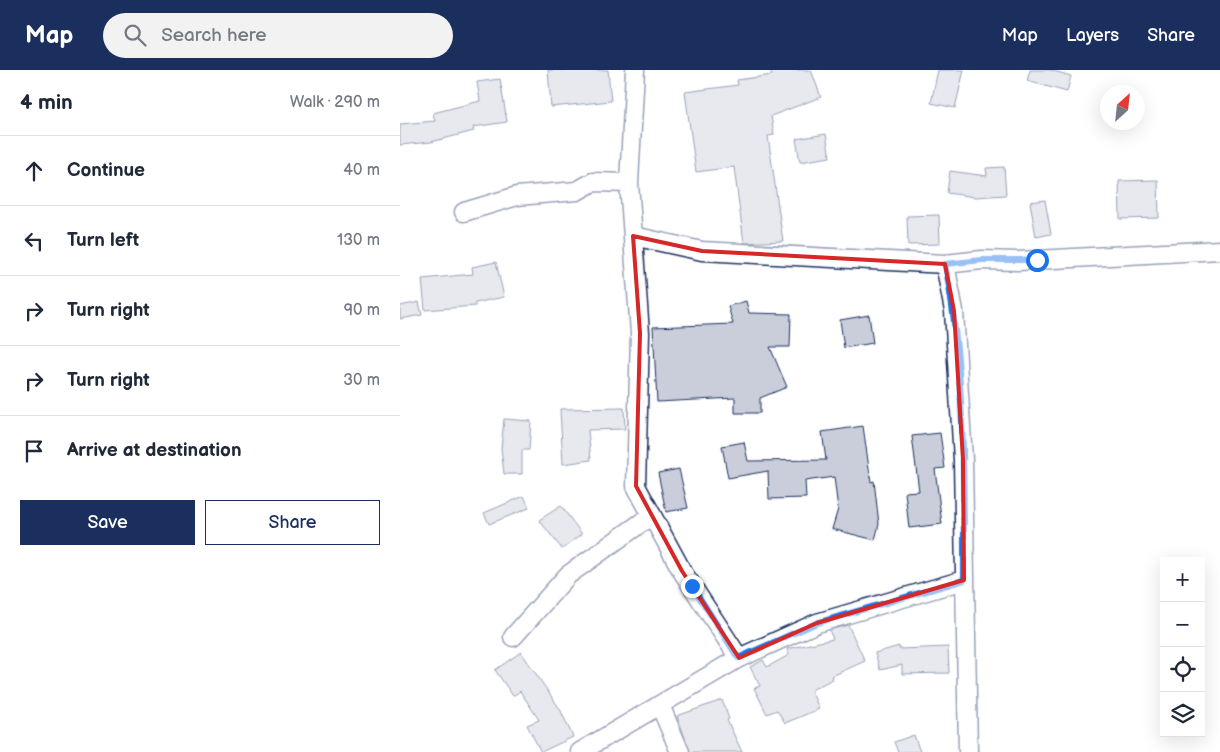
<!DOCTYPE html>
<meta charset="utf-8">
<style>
body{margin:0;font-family:"Balsamiq Sans",sans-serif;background:#f2f2f3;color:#1f2937}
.controls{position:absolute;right:15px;bottom:15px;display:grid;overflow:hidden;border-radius:0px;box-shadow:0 5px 20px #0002}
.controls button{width:45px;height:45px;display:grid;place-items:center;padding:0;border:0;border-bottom:1px solid #e0e1e3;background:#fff;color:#1f2937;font:25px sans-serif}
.compass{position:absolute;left:700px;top:15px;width:45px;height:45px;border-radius:50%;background:#fff;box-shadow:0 5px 20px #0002;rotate:27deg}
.stop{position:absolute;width:15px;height:15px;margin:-11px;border:4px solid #1a73e8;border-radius:50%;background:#fff}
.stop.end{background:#1a73e8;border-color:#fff;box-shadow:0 1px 5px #0008}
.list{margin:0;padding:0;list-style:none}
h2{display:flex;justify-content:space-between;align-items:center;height:65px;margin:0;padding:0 20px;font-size:21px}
h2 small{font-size:16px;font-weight:400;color:#747a83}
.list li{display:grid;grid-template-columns:32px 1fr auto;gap:15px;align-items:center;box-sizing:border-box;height:70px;padding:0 20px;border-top:1px solid #e0e1e3}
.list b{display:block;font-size:19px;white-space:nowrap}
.list em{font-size:16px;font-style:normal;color:#747a83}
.actions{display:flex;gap:10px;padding:15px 20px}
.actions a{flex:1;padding:11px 0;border:1px solid #1b2f5e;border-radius:0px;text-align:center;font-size:18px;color:#1b2f5e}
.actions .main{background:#1b2f5e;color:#fff}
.icon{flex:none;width:28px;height:28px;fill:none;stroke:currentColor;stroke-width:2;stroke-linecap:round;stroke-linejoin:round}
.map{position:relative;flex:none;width:820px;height:682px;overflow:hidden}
header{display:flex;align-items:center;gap:30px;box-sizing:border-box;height:70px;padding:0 25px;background:#1b2f5e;color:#fff}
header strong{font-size:24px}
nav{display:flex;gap:28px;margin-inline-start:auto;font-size:18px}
.search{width:350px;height:45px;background:#f2f2f3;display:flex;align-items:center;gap:12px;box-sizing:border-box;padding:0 18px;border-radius:28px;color:#747a83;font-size:19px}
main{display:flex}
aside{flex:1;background:#fff}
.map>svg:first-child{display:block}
.building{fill:#caceda;stroke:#1b2f5e}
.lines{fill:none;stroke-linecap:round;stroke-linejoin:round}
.minor-casing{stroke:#1b2f5e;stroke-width:21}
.minor{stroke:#fff;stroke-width:18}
.route{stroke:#1a73e8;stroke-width:6}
.marked{fill:none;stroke:#d62828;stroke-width:4;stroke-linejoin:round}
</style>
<header>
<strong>Map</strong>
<div class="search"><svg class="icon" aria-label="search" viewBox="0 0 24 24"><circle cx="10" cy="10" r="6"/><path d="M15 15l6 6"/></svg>Search here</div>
<nav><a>Map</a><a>Layers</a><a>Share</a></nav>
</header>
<main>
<aside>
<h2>4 min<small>Walk · 290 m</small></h2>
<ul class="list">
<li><svg class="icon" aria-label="ahead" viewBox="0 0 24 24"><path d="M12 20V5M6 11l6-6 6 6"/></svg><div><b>Continue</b></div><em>40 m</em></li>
<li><svg class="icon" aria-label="left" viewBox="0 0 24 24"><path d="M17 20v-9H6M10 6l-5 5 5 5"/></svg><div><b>Turn left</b></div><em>130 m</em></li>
<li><svg class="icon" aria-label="right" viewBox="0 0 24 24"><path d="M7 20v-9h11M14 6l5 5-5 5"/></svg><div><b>Turn right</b></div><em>90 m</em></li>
<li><svg class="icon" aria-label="right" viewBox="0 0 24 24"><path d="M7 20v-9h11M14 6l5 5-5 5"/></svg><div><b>Turn right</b></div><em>30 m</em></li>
<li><svg class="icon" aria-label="arrive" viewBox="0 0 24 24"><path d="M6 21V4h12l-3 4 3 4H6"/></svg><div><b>Arrive at destination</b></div></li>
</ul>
<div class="actions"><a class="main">Save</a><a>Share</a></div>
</aside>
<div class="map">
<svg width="820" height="682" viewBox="0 0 820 682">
<rect width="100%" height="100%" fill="#fff"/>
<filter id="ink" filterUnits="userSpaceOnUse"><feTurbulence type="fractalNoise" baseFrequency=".02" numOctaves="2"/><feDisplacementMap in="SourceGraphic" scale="10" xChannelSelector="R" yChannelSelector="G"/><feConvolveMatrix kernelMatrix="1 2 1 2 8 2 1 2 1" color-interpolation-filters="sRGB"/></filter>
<g filter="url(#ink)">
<!-- building -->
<path class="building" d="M 148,0 L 208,0 L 211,31 L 151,37 Z
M 370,0 L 411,0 L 421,27 L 371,46 L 374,65 L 368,66 L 383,171 L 344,173 L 334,97 L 296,102 L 285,22 L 338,15 L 337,10 L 372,5 Z
M 538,0 L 564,0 L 555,38 L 531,33 Z
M 630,0 L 650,0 L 671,6 L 667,22 L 627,11 Z
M 100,9 L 107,52 L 73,57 L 74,61 L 31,72 L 0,75 L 0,54 L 35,51 L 33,43 L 80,31 L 77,12 Z
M 426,64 L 430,87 L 400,92 L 396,69 Z
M 604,97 L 606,125 L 575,127 L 547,123 L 550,101 L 587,106 L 586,98 Z
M 758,110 L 759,148 L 720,149 L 719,111 Z
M 645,130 L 651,164 L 636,167 L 630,132 Z
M 539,145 L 540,174 L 508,175 L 507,146 Z
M 96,192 L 104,227 L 75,233 L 75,236 L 25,240 L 22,209 L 73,204 L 72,197 Z
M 346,231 L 349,243 L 391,244 L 390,277 L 370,277 L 387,317 L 360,328 L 360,343 L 335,343 L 335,328 L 257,332 L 253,257 L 333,254 L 328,236 Z
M 19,232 L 22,245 L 0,249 L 0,236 Z
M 469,245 L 473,273 L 444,278 L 440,250 Z
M 224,338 L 225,359 L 188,360 L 191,390 L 163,394 L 160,339 Z
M 104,349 L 131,351 L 129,380 L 122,380 L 122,404 L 104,404 L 101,378 Z
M 463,356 L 471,412 L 474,411 L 479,454 L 475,470 L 432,459 L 438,439 L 434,407 L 405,411 L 406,428 L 369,429 L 368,401 L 328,408 L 322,376 L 344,372 L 348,391 L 426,390 L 422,362 Z
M 540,363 L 545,398 L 535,399 L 542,454 L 509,458 L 505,422 L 519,421 L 512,366 Z
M 279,399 L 288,438 L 266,442 L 258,403 Z
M 124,426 L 129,438 L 89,454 L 84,443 Z
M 161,436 L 182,464 L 162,479 L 139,450 Z
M 448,555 L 465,591 L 432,606 L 433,609 L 411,620 L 419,639 L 385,653 L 377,640 L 367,644 L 354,618 L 360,616 L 350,597 L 363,590 L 367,597 L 389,585 L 387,579 L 433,569 L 429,560 Z
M 499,576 L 499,579 L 548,577 L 549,603 L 502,604 L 502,595 L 480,600 L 475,583 Z
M 121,582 L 160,639 L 173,667 L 141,682 L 127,655 L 139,650 L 120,621 L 113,626 L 95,600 Z
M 322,630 L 329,649 L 327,650 L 342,682 L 290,682 L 277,646 Z
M 514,665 L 520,682 L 498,682 L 494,672 Z"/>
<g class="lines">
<!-- minor casing -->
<g class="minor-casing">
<path id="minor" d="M 235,0 L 229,113 L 240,263 L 236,416 L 282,501 L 339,588
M 64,142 L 117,126 L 177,121 L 193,112 L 229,113
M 233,166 L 302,181 L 545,194 L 554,241 L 563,390 L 568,682
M 545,194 L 582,190 L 618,191 L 820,180
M 113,567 L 168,505 L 252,445
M 260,635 L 280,682
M 180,682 L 339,588 L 417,553 L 564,510"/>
</g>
<!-- minor -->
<use href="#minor" class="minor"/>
</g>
</g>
<g class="lines" filter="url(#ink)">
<!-- route -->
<path class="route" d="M 292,516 L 338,588 L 417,553 L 564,510 C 564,405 565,297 545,194 L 582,190 L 637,190"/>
</g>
<!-- marked area -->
<path d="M0 0H820V682H0ZM 233,166 L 302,181 L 545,194 L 554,241 L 563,390 L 564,510 L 417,553 L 339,588 L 282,501 L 236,416 L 240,263 Z" fill="#fff" fill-opacity=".55" fill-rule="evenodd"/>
<path class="marked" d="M 233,166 L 302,181 L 545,194 L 554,241 L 563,390 L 564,510 L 417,553 L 339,588 L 282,501 L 236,416 L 240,263 Z"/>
</svg>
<div class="controls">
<button>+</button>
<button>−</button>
<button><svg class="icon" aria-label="locate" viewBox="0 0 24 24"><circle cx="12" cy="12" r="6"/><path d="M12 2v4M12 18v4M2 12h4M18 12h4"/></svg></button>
<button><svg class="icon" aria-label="layers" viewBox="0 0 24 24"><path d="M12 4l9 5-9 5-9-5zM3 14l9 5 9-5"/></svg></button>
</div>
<svg class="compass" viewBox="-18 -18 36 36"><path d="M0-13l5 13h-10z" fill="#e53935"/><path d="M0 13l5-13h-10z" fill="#747a83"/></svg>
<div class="stop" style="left:637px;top:190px"></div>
<div class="stop end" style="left:292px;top:516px"></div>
</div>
</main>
